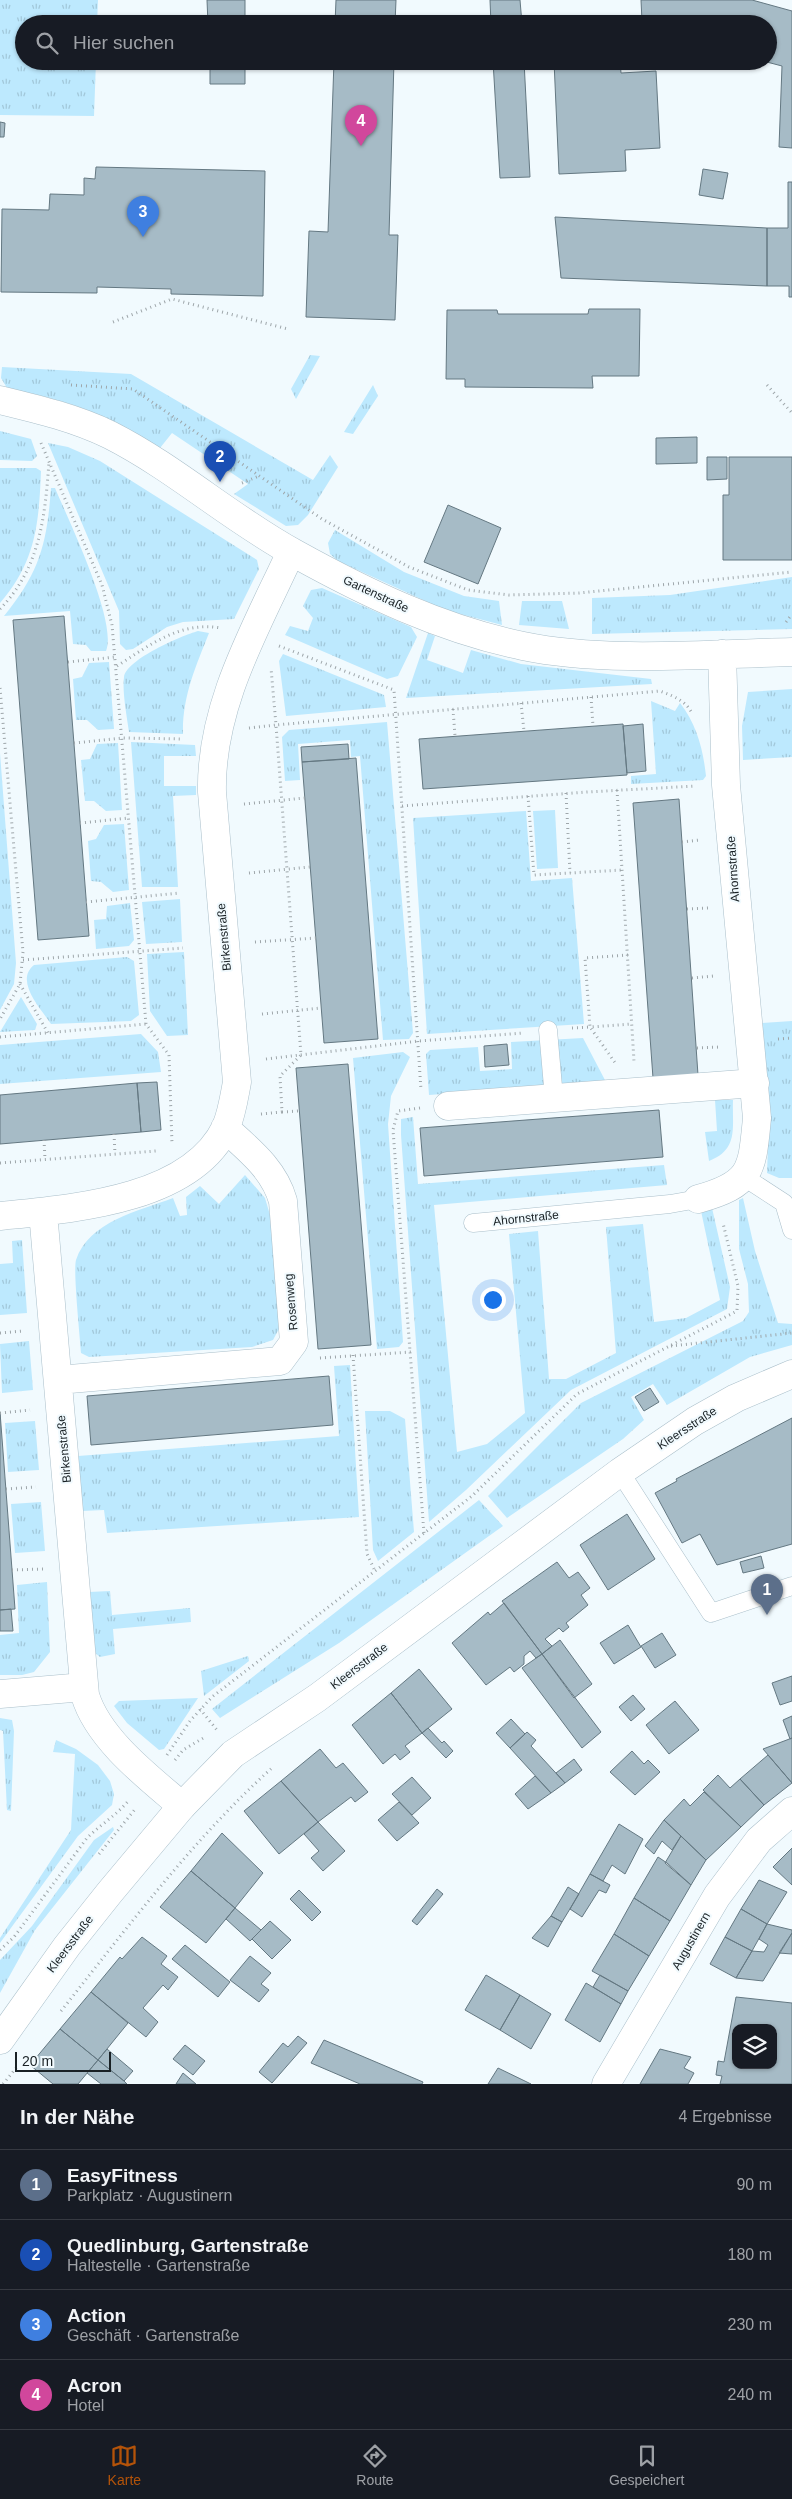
<!DOCTYPE html>
<html lang="de">
<meta charset="utf-8">
<style>
body{margin:0;font-family:Helvetica,sans-serif;background:#20242c;color:#f1f3f6}
.controls{position:absolute;right:15px;bottom:15px;display:grid;overflow:hidden;border-radius:10px;box-shadow:0 1px 4px #0004}
.controls button{width:45px;height:45px;display:grid;place-items:center;padding:0;border:0;border-bottom:1px solid #363941;background:#171b24;color:#f1f3f6;font:25px sans-serif}
.scale{position:absolute;left:15px;bottom:12px;width:96px;box-sizing:border-box;padding-left:5px;border:2px solid #192125;border-top:0;font-size:14px;line-height:18px;white-space:nowrap;color:#192125;-webkit-text-stroke:4px #f1fafe;paint-order:stroke}
.you{position:absolute;left:492px;top:1299px;width:18px;height:18px;margin:-12px;border:4px solid #fff;border-radius:50%;background:#1a73e8;box-shadow:0 0 0 8px #1a73e833}
.badge{display:grid;place-items:center;width:32px;height:32px;border-radius:50%;background:#b45309;color:#fff;font-size:16px;font-weight:700}
.pin{position:absolute;translate:-50% -41px;filter:drop-shadow(0 1px 2px #0008)}
.pin::after{content:'';position:absolute;top:26px;width:18px;height:15px;background:inherit;clip-path:polygon(0 0,100% 0,50% 100%)}
.list{margin:0;padding:0;list-style:none}
h2{display:flex;justify-content:space-between;align-items:center;height:65px;margin:0;padding:0 20px;font-size:21px}
h2 small{font-size:16px;font-weight:400;color:#9ea1a6}
.list li{display:grid;grid-template-columns:32px 1fr auto;gap:15px;align-items:center;box-sizing:border-box;height:70px;padding:0 20px;border-top:1px solid #363941}
.list b{display:block;font-size:19px;white-space:nowrap}
.list p{margin:0;font-size:16px;white-space:nowrap;color:#9ea1a6}
.list em{font-size:16px;font-style:normal;color:#9ea1a6}
.icon{flex:none;width:28px;height:28px;fill:none;stroke:currentColor;stroke-width:2;stroke-linecap:round;stroke-linejoin:round}
.map{position:relative;flex:none;width:792px;height:2084px;overflow:hidden}
.search{position:absolute;background:#171b24;box-shadow:0 1px 4px #0004;left:15px;right:15px;top:15px;height:55px;display:flex;align-items:center;gap:12px;box-sizing:border-box;padding:0 18px;border-radius:28px;color:#9ea1a6;font-size:19px}
.sheet{height:345px;background:#171b24}
nav{display:flex;justify-content:space-around;align-items:center;box-sizing:border-box;height:70px;border-top:1px solid #363941;background:#171b24;font-size:14px;color:#9ea1a6}
nav a{display:grid;justify-items:center;gap:2px}
nav .on{color:#b45309}
.map>svg:first-child{display:block}
.grass{fill:url(#grass-tufts)}
.garden{fill:#bde9fe}
.building{fill:#a6bbc6;stroke:#647882;fill-rule:evenodd}
.lines{fill:none;stroke-linecap:round;stroke-linejoin:round}
.lane-casing{stroke:#aabfca;stroke-width:19}
.street-casing{stroke:#aabfca;stroke-width:29}
.secondary-casing{stroke:#aabfca;stroke-width:29}
.path{stroke:#9ea6aa;stroke-width:3;stroke-dasharray:1 4;stroke-linecap:butt}
.lane{stroke:#fff;stroke-width:18}
.street{stroke:#fff;stroke-width:28}
.secondary{stroke:#fff;stroke-width:28}
.labels{text-anchor:middle;dominant-baseline:central;stroke-width:4;stroke-linejoin:round;paint-order:stroke}
.street-label{font-size:12px;fill:#192125;stroke:#f1fafe}
</style>
<div class="map">
<svg width="792" height="2084" viewBox="0 0 792 2084">
<defs>
<pattern id="grass-tufts" width="24" height="20" patternUnits="userSpaceOnUse" patternTransform="scale(1.25)"><rect width="24" height="20" fill="#bde9fe"/><path d="M3 7l-1-3M5 7V3M7 7l1-3M15 17l-1-3M17 17v-4M19 17l1-3" fill="none" stroke="#a2c8da"/></pattern>
</defs>
<rect width="100%" height="100%" fill="#f1fafe"/>
<!-- grass -->
<path class="grass" d="M 0,0 L 98,0 L 97,24 L 24,24 L 24,61 L 96,61 L 94,116 L 0,115 Z
M 310,355 L 320,356 L 296,399 L 291,389 Z
M 2,367 L 131,374 L 313,480 L 330,455 L 338,467 L 308,515 L 298,525 L 286,526 L 234,494 L 248,484 L 172,433 L 160,448 C 107,413 68,401 7,388 L 1,378 Z
M 373,385 L 378,396 L 353,434 L 344,432 Z
M 0,431 L 31,439 L 37,456 L 32,461 L 0,460 Z
M 48,443 L 68,447 L 100,461 L 257,560 L 259,569 L 234,619 L 183,622 L 167,627 L 133,649 L 126,650 L 120,644 L 119,611 Z
M 0,468 L 36,468 L 41,471 C 39,522 36,562 0,603 Z
M 51,488 L 55,488 C 68,519 118,622 106,651 L 91,651 L 86,645 L 73,644 L 70,611 L 4,616 C 40,572 47,543 51,488 Z
M 335,530 L 404,572 L 464,596 L 499,601 L 502,625 L 445,610 L 338,561 L 330,554 L 328,543 Z
M 792,577 L 792,629 L 592,634 L 592,598 L 670,595 Z
M 322,588 L 411,627 L 417,637 L 398,676 L 387,679 L 285,635 L 290,626 L 308,631 L 313,618 L 303,606 L 311,590 Z
M 522,601 L 562,601 L 569,629 L 519,625 Z
M 198,631 L 209,633 C 196,666 182,697 183,734 L 129,732 C 127,717 122,692 124,677 C 127,659 181,636 198,631 Z
M 428,633 L 435,636 L 427,660 L 463,673 L 471,650 L 521,664 L 651,679 L 652,684 L 406,698 Z
M 283,654 L 384,695 L 386,707 L 286,716 L 279,661 Z
M 109,662 L 114,729 L 98,730 L 87,720 L 76,720 L 73,679 L 82,677 L 89,663 Z
M 792,689 L 792,757 L 743,760 L 742,726 L 748,692 Z
M 651,701 L 675,711 L 680,703 C 697,725 703,749 706,776 L 703,780 L 631,784 L 631,776 L 656,774 Z
M 387,722 L 413,1033 L 409,1039 L 383,1040 L 360,756 L 351,757 L 350,740 L 298,744 L 300,780 L 285,781 L 282,737 L 289,730 Z
M 131,742 L 195,745 L 196,756 L 164,756 L 164,786 L 196,786 L 196,795 L 173,796 L 178,887 L 142,887 Z
M 118,743 L 122,810 L 106,811 L 94,801 L 85,801 L 81,760 L 90,759 L 97,744 Z
M 0,753 L 16,963 L 14,984 L 0,1010 Z
M 526,811 L 531,881 L 572,878 L 584,1024 L 427,1034 L 413,818 Z
M 124,824 L 129,890 L 113,892 L 101,882 L 91,881 L 88,841 L 96,839 L 104,825 Z
M 180,899 L 182,942 L 146,944 L 142,902 Z
M 130,903 L 134,940 L 129,946 L 96,949 L 94,920 L 106,919 L 107,906 Z
M 184,952 L 188,1035 L 167,1036 L 150,1011 L 147,954 Z
M 127,957 L 134,961 L 139,1015 L 131,1021 L 51,1024 C 41,1009 14,981 34,965 Z
M 21,997 L 37,1024 L 35,1030 L 0,1032 Z
M 792,1021 L 792,1178 L 779,1178 L 767,1173 L 769,1117 L 762,1023 Z
M 141,1034 L 158,1052 L 161,1072 L 0,1084 L 0,1045 Z
M 583,1038 L 606,1082 L 429,1095 L 426,1054 L 430,1050 L 478,1047 L 480,1071 L 512,1069 L 511,1042 Z
M 403,1052 L 410,1057 L 391,1096 L 388,1124 L 403,1342 L 399,1347 L 377,1349 L 353,1058 Z
M 715,1100 L 733,1100 C 732,1128 739,1149 709,1161 L 705,1132 L 717,1131 Z
M 413,1117 L 418,1184 L 664,1165 L 667,1185 L 434,1205 L 457,1452 L 487,1444 L 525,1413 L 509,1234 L 538,1231 L 549,1379 L 566,1379 L 616,1353 L 606,1227 L 643,1224 L 654,1322 L 686,1318 L 720,1300 L 701,1211 L 712,1208 L 730,1287 L 727,1309 L 571,1390 L 466,1490 L 429,1522 L 401,1135 L 401,1119 Z
M 245,1175 L 265,1198 L 270,1215 L 281,1325 L 273,1340 L 252,1347 L 89,1357 L 81,1353 C 80,1336 73,1272 76,1260 C 89,1221 139,1211 173,1198 L 180,1216 L 187,1215 L 186,1197 L 200,1186 L 219,1204 Z
M 743,1198 L 755,1251 L 778,1323 L 792,1324 L 792,1345 L 750,1357 L 667,1405 L 653,1384 L 631,1397 L 644,1420 L 623,1439 L 507,1518 L 488,1496 L 581,1403 L 743,1321 L 749,1312 L 748,1284 L 739,1249 L 739,1200 Z
M 22,1240 L 27,1313 L 0,1315 L 0,1264 L 13,1263 L 12,1241 Z
M 29,1341 L 33,1390 L 2,1393 L 0,1344 Z
M 350,1365 L 359,1517 L 107,1533 L 104,1510 L 82,1511 L 78,1456 L 339,1436 L 334,1366 Z
M 365,1411 L 390,1411 L 405,1419 L 414,1532 L 378,1561 L 373,1550 Z
M 35,1421 L 39,1470 L 8,1472 L 5,1423 Z
M 479,1500 L 503,1526 L 339,1643 L 220,1718 L 212,1709 Z
M 41,1502 L 45,1551 L 15,1553 L 11,1504 Z
M 47,1582 L 50,1652 L 34,1672 L 22,1675 L 0,1675 L 0,1635 L 19,1633 L 17,1585 Z
M 110,1591 L 112,1615 L 190,1608 L 191,1622 L 113,1629 L 115,1654 L 100,1657 L 95,1653 L 89,1592 Z
M 248,1656 L 249,1661 L 204,1696 L 201,1671 Z
M 198,1698 L 164,1749 L 159,1750 L 127,1723 L 114,1706 L 119,1701 Z
M 0,1718 L 12,1720 L 14,1731 L 11,1811 L 7,1810 L 3,1731 L 0,1730 Z
M 56,1740 L 76,1749 L 98,1765 L 110,1781 L 114,1794 L 112,1805 L 78,1836 L 0,1943 L 0,1938 L 71,1830 L 75,1754 L 53,1752 Z
M 113,1827 L 114,1830 L 35,1930 L 0,1993 L 0,1960 L 32,1926 L 94,1840 Z"/>
<!-- garden -->
<path class="garden" d="M 555,810 L 558,868 L 537,869 L 533,811 Z"/>
<!-- building -->
<path class="building" d="M 207,0 L 245,0 L 245,24 L 208,24 Z
M 336,0 L 396,0 L 395,24 L 335,24 Z
M 490,0 L 520,0 L 522,24 L 491,24 Z
M 641,0 L 752,0 L 792,11 L 792,148 L 779,147 L 782,66 L 763,61 L 768,61 L 768,24 L 652,24 L 642,21 Z
M 210,61 L 245,61 L 245,84 L 210,84 Z
M 334,61 L 394,61 L 389,235 L 398,235 L 395,320 L 306,317 L 309,231 L 328,232 Z
M 493,61 L 524,61 L 530,177 L 500,178 Z
M 554,61 L 620,61 L 621,73 L 656,71 L 660,148 L 625,150 L 626,171 L 559,174 Z
M 0,122 L 5,123 L 4,137 L 0,137 Z
M 96,167 L 265,171 L 263,296 L 171,294 L 171,289 L 97,287 L 97,293 L 1,292 L 2,209 L 49,210 L 50,194 L 84,195 L 84,178 L 95,179 Z
M 703,169 L 728,173 L 723,199 L 699,195 Z
M 788,182 L 792,182 L 792,297 L 789,297 L 789,286 L 767,286 L 767,228 L 788,228 Z
M 555,217 L 767,228 L 767,286 L 561,278 Z
M 589,309 L 640,309 L 639,376 L 592,376 L 593,388 L 465,387 L 465,379 L 446,379 L 447,310 L 497,310 L 498,314 L 588,314 Z
M 697,437 L 697,463 L 656,464 L 656,438 Z
M 707,457 L 727,457 L 727,479 L 707,480 Z
M 729,457 L 792,457 L 792,560 L 723,560 L 723,495 L 729,495 Z
M 448,505 L 501,528 L 478,584 L 424,562 Z
M 64,616 L 89,936 L 38,940 L 13,620 Z
M 623,724 L 627,775 L 423,789 L 419,739 Z
M 643,724 L 646,771 L 627,773 L 623,726 Z
M 348,744 L 349,759 L 302,762 L 301,747 Z
M 356,758 L 378,1039 L 324,1043 L 302,762 Z
M 679,799 L 698,1075 L 653,1078 L 633,803 Z
M 507,1044 L 509,1065 L 485,1067 L 484,1046 Z
M 348,1064 L 371,1345 L 318,1349 L 296,1068 Z
M 157,1082 L 161,1130 L 141,1132 L 137,1083 Z
M 137,1083 L 141,1132 L 0,1144 L 0,1095 Z
M 659,1110 L 663,1157 L 424,1176 L 420,1128 Z
M 329,1376 L 333,1425 L 91,1445 L 87,1396 Z
M 650,1388 L 659,1402 L 644,1411 L 635,1397 Z
M 0,1412 L 15,1609 L 0,1610 Z
M 792,1418 L 792,1544 L 717,1565 L 700,1534 L 682,1543 L 655,1493 L 677,1481 L 676,1479 Z
M 627,1514 L 655,1559 L 608,1590 L 580,1545 Z
M 761,1556 L 764,1568 L 743,1573 L 740,1562 Z
M 557,1562 L 569,1578 L 578,1572 L 590,1588 L 581,1595 L 588,1605 L 566,1623 L 569,1627 L 563,1632 L 559,1628 L 545,1639 L 552,1646 L 542,1654 L 502,1601 Z
M 504,1603 L 542,1654 L 536,1658 L 530,1651 L 524,1656 L 524,1664 L 514,1672 L 510,1667 L 486,1685 L 452,1643 L 488,1612 L 490,1615 Z
M 11,1609 L 13,1631 L 0,1631 L 0,1610 Z
M 628,1625 L 641,1647 L 614,1664 L 600,1643 Z
M 662,1633 L 676,1655 L 655,1668 L 641,1646 Z
M 560,1640 L 592,1684 L 574,1698 L 542,1654 Z
M 542,1654 L 601,1732 L 582,1748 L 522,1668 Z
M 419,1669 L 452,1709 L 422,1733 L 391,1693 Z
M 792,1676 L 792,1701 L 780,1705 L 772,1683 Z
M 391,1693 L 422,1733 L 405,1746 L 410,1752 L 400,1760 L 395,1754 L 383,1764 L 352,1725 Z
M 633,1695 L 645,1709 L 631,1721 L 619,1707 Z
M 675,1701 L 699,1730 L 669,1754 L 646,1725 Z
M 792,1716 L 792,1738 L 790,1739 L 783,1720 Z
M 511,1719 L 525,1734 L 510,1748 L 496,1733 Z
M 428,1728 L 442,1743 L 444,1741 L 453,1751 L 446,1758 L 422,1733 Z
M 527,1732 L 536,1740 L 531,1746 L 565,1783 L 551,1793 L 510,1748 Z
M 792,1738 L 792,1783 L 763,1749 Z
M 320,1749 L 336,1768 L 343,1763 L 368,1792 L 355,1802 L 351,1797 L 318,1822 L 281,1781 Z
M 632,1751 L 644,1764 L 648,1760 L 660,1772 L 635,1795 L 610,1772 Z
M 768,1755 L 792,1783 L 764,1805 L 740,1779 Z
M 574,1759 L 582,1770 L 565,1783 L 556,1773 Z
M 718,1775 L 730,1788 L 740,1779 L 764,1805 L 741,1827 L 703,1790 Z
M 535,1776 L 551,1793 L 528,1809 L 515,1794 Z
M 412,1777 L 431,1798 L 412,1815 L 392,1794 Z
M 281,1781 L 318,1822 L 279,1854 L 244,1811 Z
M 704,1792 L 741,1827 L 706,1860 L 664,1820 L 684,1799 L 690,1806 Z
M 399,1802 L 419,1823 L 397,1841 L 378,1820 Z
M 664,1820 L 681,1836 L 672,1850 L 662,1841 L 654,1854 L 645,1846 Z
M 318,1822 L 345,1851 L 323,1871 L 311,1858 L 319,1851 L 304,1834 Z
M 619,1824 L 643,1839 L 625,1874 L 612,1865 L 603,1881 L 590,1874 Z
M 222,1833 L 263,1873 L 235,1908 L 191,1871 Z
M 681,1836 L 706,1860 L 691,1885 L 665,1863 Z
M 792,1848 L 792,1885 L 773,1867 Z
M 658,1857 L 667,1863 L 691,1885 L 670,1921 L 634,1898 Z
M 191,1871 L 235,1908 L 206,1943 L 160,1907 Z
M 590,1874 L 610,1885 L 606,1893 L 599,1890 L 582,1917 L 570,1909 Z
M 759,1880 L 787,1892 L 767,1924 L 741,1909 Z
M 568,1887 L 579,1894 L 562,1922 L 551,1916 Z
M 437,1889 L 443,1894 L 417,1925 L 412,1921 Z
M 299,1890 L 321,1912 L 312,1921 L 290,1899 Z
M 634,1898 L 670,1921 L 649,1956 L 614,1934 Z
M 235,1908 L 261,1930 L 250,1941 L 226,1919 Z
M 741,1909 L 767,1924 L 752,1951 L 725,1937 Z
M 551,1916 L 562,1922 L 548,1947 L 532,1938 Z
M 270,1921 L 291,1940 L 272,1959 L 252,1939 Z
M 767,1924 L 792,1930 L 792,1933 L 763,1981 L 736,1978 L 752,1951 L 764,1952 L 768,1945 L 759,1939 Z
M 792,1933 L 792,1954 L 779,1953 Z
M 614,1934 L 649,1956 L 628,1991 L 592,1971 Z
M 142,1937 L 167,1956 L 161,1964 L 178,1977 L 168,1990 L 163,1985 L 143,2008 L 158,2022 L 146,2037 L 91,1992 L 120,1957 L 122,1959 Z
M 725,1937 L 752,1951 L 736,1978 L 710,1964 Z
M 185,1945 L 230,1982 L 218,1997 L 172,1959 Z
M 250,1956 L 271,1973 L 261,1984 L 269,1990 L 259,2002 L 230,1980 Z
M 486,1975 L 520,1995 L 500,2030 L 465,2010 Z
M 600,1975 L 628,1991 L 621,2004 L 593,1987 Z
M 586,1983 L 621,2004 L 600,2042 L 565,2020 Z
M 91,1992 L 128,2023 L 98,2060 L 60,2029 Z
M 520,1995 L 551,2014 L 531,2049 L 500,2030 Z
M 736,1997 L 792,2003 L 792,2084 L 720,2084 L 722,2076 L 716,2075 L 718,2061 L 724,2062 ZM 736,2028 L 773,2028 L 773,2065 L 736,2065 Z
M 60,2029 L 98,2060 L 78,2084 L 53,2084 L 30,2065 Z
M 298,2036 L 307,2043 L 272,2083 L 259,2072 L 283,2043 L 288,2047 Z
M 324,2040 L 423,2082 L 422,2084 L 360,2084 L 311,2063 Z
M 185,2045 L 205,2061 L 193,2075 L 173,2059 Z
M 107,2049 L 133,2071 L 124,2081 L 98,2060 Z
M 660,2049 L 691,2057 L 684,2068 L 694,2073 L 688,2084 L 640,2084 Z
M 98,2060 L 124,2081 L 127,2084 L 101,2084 L 87,2073 Z
M 498,2068 L 531,2084 L 488,2084 Z
M 183,2073 L 196,2084 L 176,2084 Z"/>
<g class="lines">
<!-- lane casing -->
<g class="lane-casing">
<path id="lane" d="M 548,1030 L 554,1098
M 744,1177 L 784,1203 L 792,1230
M 473,1223 L 670,1204 L 698,1199
M 620,1472 L 711,1613 L 792,1586"/>
</g>
<!-- street casing -->
<g class="street-casing">
<path id="street" d="M 0,400 C 37,409 75,418 110,435 C 175,468 230,518 294,553 C 366,593 441,629 523,646 C 604,663 709,654 792,652
M 448,1106 L 755,1083
M 698,1199 C 753,1184 752,1169 757,1118 L 726,785 L 722,654
M 43,1212 L 85,1695 C 98,1739 148,1777 182,1806
M 0,1216 C 70,1209 191,1201 226,1127 C 232,1113 234,1098 237,1082 L 212,792 C 210,706 256,628 291,552
M 58,1380 L 280,1361 L 294,1342 L 283,1201 C 274,1169 249,1150 225,1128
M 0,1694 L 84,1687
M 606,2084 L 717,1896 L 759,1840 L 792,1811"/>
</g>
<!-- secondary casing -->
<g class="secondary-casing">
<path id="secondary" d="M 0,2040 L 67,1946 L 110,1892 L 182,1806 L 233,1754 L 317,1698 L 620,1472 L 695,1421 L 736,1398 L 792,1374"/>
</g>
<!-- path -->
<path class="path" d="M 113,322 L 172,299 L 288,329
M 71,385 L 133,389 L 322,519 L 409,567 L 468,590 L 509,595 L 579,593 L 792,572
M 767,385 L 792,413
M 41,443 L 102,585 L 112,625 L 146,1024 L 169,1055 L 172,1144
M 242,483 L 259,476
M 0,609 C 40,568 45,517 49,462
M 786,622 L 792,614
M 279,646 L 394,690 L 421,1090
M 68,662 L 116,657
M 117,666 C 150,645 180,621 221,628
M 0,688 L 23,952 L 20,984 L 0,1019
M 591,697 L 593,726
M 521,703 L 524,731
M 453,709 L 455,736
M 249,728 L 276,725 L 271,668
M 74,743 L 123,738 L 183,739
M 617,790 L 634,1061
M 566,793 L 570,873
M 528,796 L 534,875 L 622,870
M 244,804 L 305,798
M 402,806 L 587,792 L 696,786
M 80,823 L 129,818
M 682,842 L 700,840
M 249,873 L 310,867
M 86,902 L 180,893
M 687,909 L 708,908
M 255,942 L 316,938
M 628,955 L 585,958 L 590,1027 L 632,1024
M 23,960 L 183,948
M 692,978 L 714,976
M 20,984 L 48,1033
M 262,1014 L 321,1008
M 572,1028 L 590,1027 L 616,1064
M 0,1037 L 146,1024
M 778,1039 L 792,1038
M 697,1048 L 720,1047
M 266,1059 L 419,1041 L 523,1033
M 420,1108 L 398,1111 L 393,1130 L 424,1533
M 282,1112 L 299,1111
M 261,1114 L 282,1112 L 280,1076 L 301,1055 L 276,725 L 660,691 C 673,696 685,700 692,713
M 114,1134 L 115,1154
M 44,1140 L 45,1159
M 0,1163 L 156,1151
M 0,1333 L 23,1331
M 671,1346 L 792,1333
M 353,1355 L 367,1554 L 375,1571
M 320,1358 L 411,1352
M 0,1413 L 30,1410
M 6,1489 L 36,1487
M 12,1570 L 43,1569
M 200,1709 L 217,1730
M 167,1755 L 190,1721 L 212,1697 L 472,1496 L 577,1394 L 737,1311 L 738,1286 L 723,1223
M 175,1760 L 183,1750 L 205,1737
M 99,1854 L 136,1808
M 0,1950 L 14,1937 L 87,1838 C 101,1824 117,1815 129,1800
M 61,2011 C 128,1927 193,1839 273,1767
M 3,2084 L 17,2067"/>
<!-- lane -->
<use href="#lane" class="lane"/>
<!-- street -->
<use href="#street" class="street"/>
<!-- secondary -->
<use href="#secondary" class="secondary"/>
</g>
<g class="labels">
<!-- street labels -->
<g class="street-label">
<text transform="translate(376 594) rotate(25)">Gartenstraße</text>
<text transform="translate(733 869) rotate(-94)">Ahornstraße</text>
<text transform="translate(224 937) rotate(-95)">Birkenstraße</text>
<text transform="translate(526 1218) rotate(-6)">Ahornstraße</text>
<text transform="translate(291 1302) rotate(-95)">Rosenweg</text>
<text transform="translate(687 1428) rotate(-33)">Kleersstraße</text>
<text transform="translate(64 1449) rotate(-95)">Birkenstraße</text>
<text transform="translate(359 1666) rotate(-37)">Kleersstraße</text>
<text transform="translate(691 1941) rotate(-60)">Augustinern</text>
<text transform="translate(70 1944) rotate(-53)">Kleersstraße</text>
</g>
</g>
</svg>
<div class="controls">
<button><svg class="icon" aria-label="layers" viewBox="0 0 24 24"><path d="M12 4l9 5-9 5-9-5zM3 14l9 5 9-5"/></svg></button>
</div>
<div class="scale">20 m</div>
<div class="you"></div>
<div class="pin badge" style="left:767px;top:1615px;background:#5c6f8a">1</div>
<div class="pin badge" style="left:220px;top:482px;background:#1a4fb4">2</div>
<div class="pin badge" style="left:143px;top:237px;background:#3f7fe0">3</div>
<div class="pin badge" style="left:361px;top:146px;background:#d1479c">4</div>
<div class="search"><svg class="icon" aria-label="search" viewBox="0 0 24 24"><circle cx="10" cy="10" r="6"/><path d="M15 15l6 6"/></svg>Hier suchen</div>
</div>
<section class="sheet">
<h2>In der Nähe<small>4 Ergebnisse</small></h2>
<ul class="list">
<li><span class="badge" style="background:#5c6f8a">1</span><div><b>EasyFitness</b><p>Parkplatz · Augustinern</p></div><em>90 m</em></li>
<li><span class="badge" style="background:#1a4fb4">2</span><div><b>Quedlinburg, Gartenstraße</b><p>Haltestelle · Gartenstraße</p></div><em>180 m</em></li>
<li><span class="badge" style="background:#3f7fe0">3</span><div><b>Action</b><p>Geschäft · Gartenstraße</p></div><em>230 m</em></li>
<li><span class="badge" style="background:#d1479c">4</span><div><b>Acron</b><p>Hotel</p></div><em>240 m</em></li>
</ul>
</section>
<nav>
<a class="on"><svg class="icon" aria-label="map" viewBox="0 0 24 24"><path d="M3 6l6-2 6 2 6-2v14l-6 2-6-2-6 2zM9 4v14M15 6v14"/></svg>Karte</a>
<a><svg class="icon" aria-label="directions" viewBox="0 0 24 24"><path d="M12 3l9 9-9 9-9-9zM9 14v-3h6M13 9l2 2-2 2"/></svg>Route</a>
<a><svg class="icon" aria-label="saved" viewBox="0 0 24 24"><path d="M7 4h10v16l-5-4-5 4z"/></svg>Gespeichert</a>
</nav>
